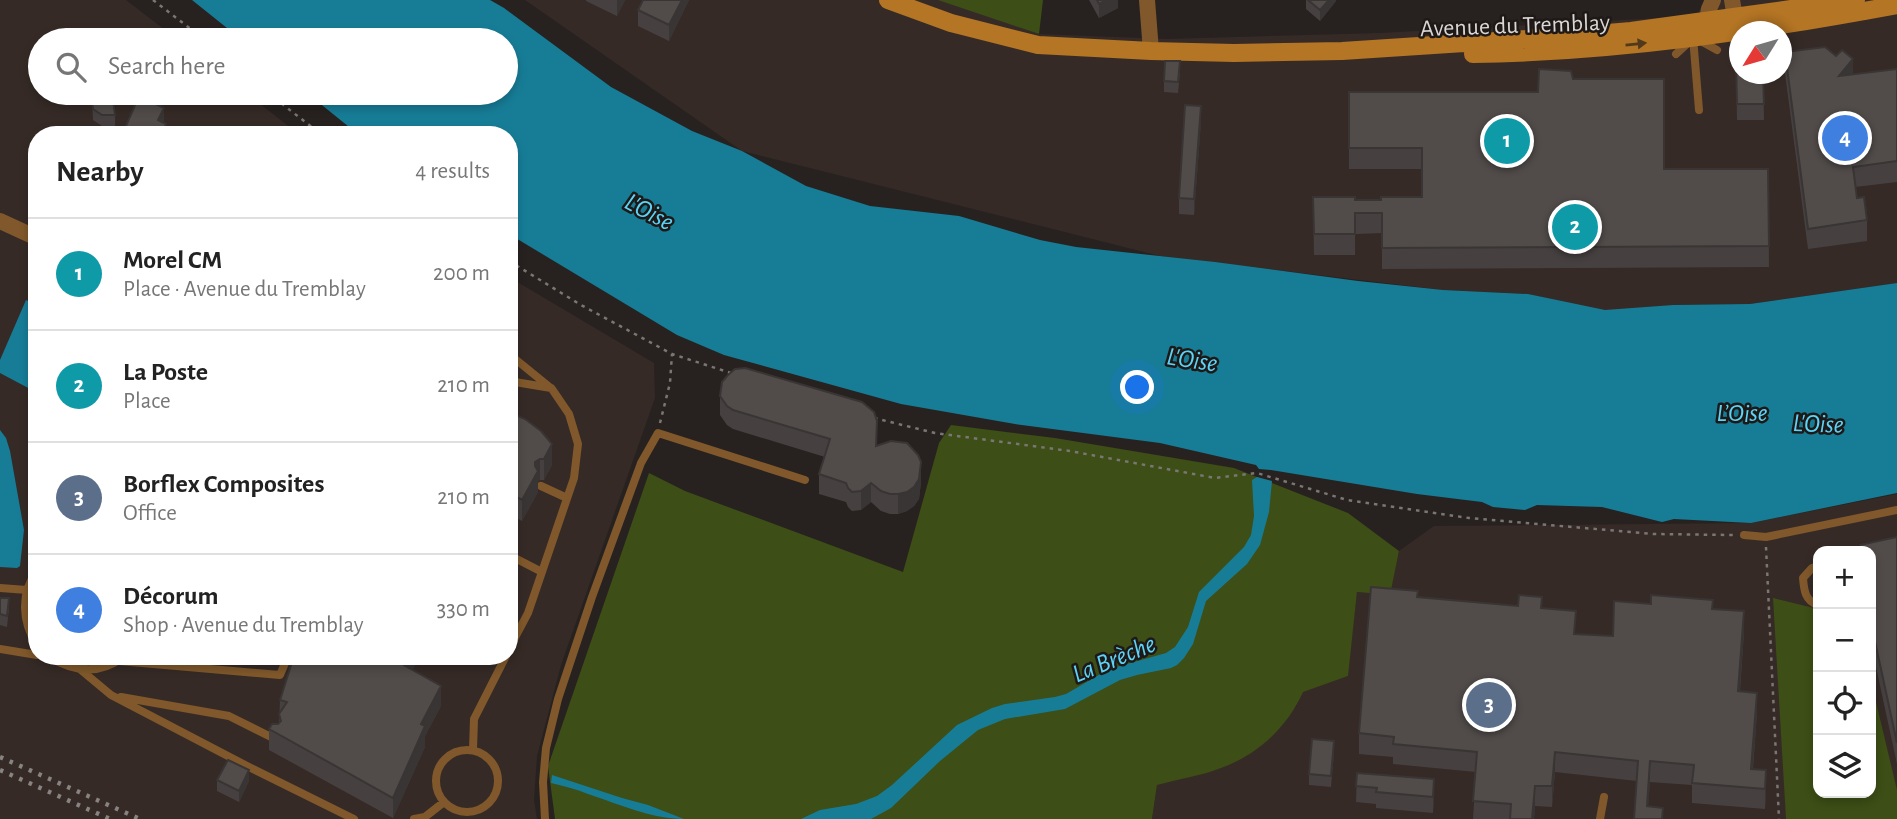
<!DOCTYPE html>
<meta charset="utf-8">
<style>
body{margin:0;font-family:"Alegreya Sans",sans-serif;background:#f2f2f2;color:#222}
.controls{position:absolute;right:21px;bottom:21px;display:grid;overflow:hidden;border-radius:14px;box-shadow:0 4px 10px #0003}
.controls button{width:63px;height:63px;display:grid;place-items:center;padding:0;border:0;border-bottom:2px solid #e0e0e0;background:#fff;color:#222;font:35px sans-serif}
.compass{position:absolute;left:1729px;top:21px;width:63px;height:63px;border-radius:50%;background:#fff;box-shadow:0 4px 10px #0003;rotate:233deg}
.you{position:absolute;left:1138px;top:388px;width:24px;height:24px;margin:-18px;border:5px solid #fff;border-radius:50%;background:#1a73e8;box-shadow:0 0 0 10px #1a73e833}
.badge{display:grid;place-items:center;width:46px;height:46px;border-radius:50%;background:#7c3aed;color:#fff;font-size:23px;font-weight:700}
.pin{position:absolute;translate:-50% -50%;border:4px solid #fff;box-shadow:0 2px 7px #0006}
.list{margin:0;padding:0;list-style:none}
h2{display:flex;justify-content:space-between;align-items:center;height:91px;margin:0;padding:0 28px;font-size:30px}
h2 small{font-size:23px;font-weight:400;color:#767676}
.list li{display:grid;grid-template-columns:46px 1fr auto;gap:21px;align-items:center;box-sizing:border-box;height:112px;padding:0 28px;border-top:2px solid #e0e0e0}
.list b{display:block;font-size:26px;white-space:nowrap}
.list p{margin:0;font-size:23px;white-space:nowrap;color:#767676}
.list em{font-size:23px;font-style:normal;color:#767676}
.icon{flex:none;width:38px;height:38px;fill:none;stroke:currentColor;stroke-width:2;stroke-linecap:round;stroke-linejoin:round}
.map{position:relative;flex:none;width:1897px;height:819px;overflow:hidden}
.search{position:absolute;background:#fff;box-shadow:0 4px 10px #0003;left:28px;top:28px;width:490px;height:77px;display:flex;align-items:center;gap:18px;box-sizing:border-box;padding:0 24px;border-radius:38px;color:#767676;font-size:26px}
.panel{position:absolute;background:#fff;box-shadow:0 4px 10px #0003;left:28px;top:126px;width:490px;height:539px;border-radius:28px}
.map>svg:first-child{display:block}
.built{fill:#352a26;fill-rule:evenodd}
.green{fill:#3d4e16}
.water{fill:#177d97}
.lines{fill:none;stroke-linecap:round;stroke-linejoin:round}
.path{stroke:#7a7674;stroke-width:2.5;stroke-dasharray:3.5 5;stroke-linecap:butt}
.lane{stroke:#80582b;stroke-width:8}
.street{stroke:#80582b;stroke-width:16}
.secondary{stroke:#b47524;stroke-width:18}
.rail{stroke:#878381;stroke-width:4.5;stroke-dasharray:3.5 7;stroke-linecap:butt}
.wall{fill:#464140}
.shaded-wall{fill:#393534}
.building{fill:#514c4a;stroke:#393534;stroke-width:2}
.oneway{fill:#52391c}
.labels{text-anchor:middle;dominant-baseline:central;stroke-width:5;stroke-linejoin:round;paint-order:stroke}
.street-label{font-size:24px;fill:#dbd7d6;stroke:#1e1917}
.water-label{font-size:26px;font-style:italic;fill:#5bd4f8;stroke:#1e1917}
</style>
<div class="map">
<svg width="1897" height="819" viewBox="0 0 1897 819">
<rect width="100%" height="100%" fill="#272220"/>
<!-- built -->
<path class="built" d="M 0,0 L 126,0 L 178,40 L 40,40 L 40,93 L 246,93 L 300,135 L 37,135 L 37,656 L 509,656 L 509,277 L 654,363 L 655,398 L 561,665 L 537,756 L 534,800 L 537,819 L 0,819 Z
M 525,0 L 946,0 L 1039,34 L 1167,39 L 1380,33 L 1697,16 L 1704,0 L 1897,0 L 1897,283 L 1750,304 L 1673,305 L 1605,311 L 1528,294 L 1443,290 L 1160,256 L 742,151 ZM 1740,32 L 1782,32 L 1782,74 L 1740,74 Z
M 1897,494 L 1897,819 L 1152,819 L 1157,785 L 1296,707 L 1302,692 L 1347,676 L 1357,592 L 1389,595 L 1399,551 L 1434,526 L 1751,523 ZM 1818,551 L 1871,551 L 1871,793 L 1818,793 Z"/>
<!-- green -->
<path class="green" d="M 938,0 L 1043,0 L 1039,34 Z
M 951,425 L 1055,438 L 1234,468 L 1348,513 L 1399,551 L 1390,595 L 1357,592 L 1348,676 L 1303,692 C 1287,728 1257,755 1221,768 C 1201,776 1178,779 1157,785 L 1152,819 L 555,819 L 548,766 L 649,473 L 685,491 L 903,572 L 939,443 Z
M 1773,598 L 1818,609 L 1818,793 L 1871,793 L 1871,681 L 1897,790 L 1897,819 L 1786,819 Z"/>
<!-- water -->
<path class="water" d="M 192,0 L 490,0 L 504,8 L 611,87 L 692,131 L 742,151 L 806,186 L 870,206 L 959,216 L 1040,240 L 1076,247 L 1215,262 L 1358,281 L 1443,290 L 1528,294 L 1605,310 L 1673,305 L 1750,304 L 1897,283 L 1897,493 L 1751,523 L 1674,519 L 1662,522 L 1602,507 L 1537,505 L 1525,510 L 1493,507 L 1482,502 L 1417,494 L 1271,470 L 1259,469 L 1256,465 L 1160,443 L 1015,424 L 901,404 L 724,355 L 677,335 L 509,234 L 509,135 L 359,135 L 307,93 L 506,93 L 506,40 L 242,40 Z
M 26,300 L 37,305 L 37,387 L 32,390 L 0,373 L 0,360 Z
M 0,430 L 6,438 L 10,451 L 24,530 L 20,566 L 17,568 L 0,567 Z
M 1257,477 L 1272,481 L 1269,512 L 1260,545 L 1247,564 L 1206,601 L 1193,644 L 1184,658 L 1177,665 L 1171,668 L 1137,675 L 1120,680 L 1065,709 L 1005,719 L 978,730 L 940,761 L 891,808 L 871,819 L 801,819 L 820,810 L 856,804 L 877,796 L 892,785 L 957,725 L 992,708 L 1005,704 L 1055,697 L 1066,694 L 1109,669 L 1166,653 L 1175,647 L 1188,627 L 1199,592 L 1244,547 L 1251,535 L 1254,516 L 1252,480 Z
M 552,775 L 622,798 L 648,805 L 684,819 C 651,819 619,804 588,794 C 576,789 563,786 551,783 Z"/>
<g class="lines">
<!-- path -->
<path class="path" d="M 153,0 L 205,40
M 268,93 L 322,135
M 509,261 L 581,305 L 672,354 L 734,374
M 874,418 L 935,433 L 1070,451 L 1215,478 L 1257,473 L 1347,500 L 1469,518 L 1653,534 L 1734,535
M 660,423 L 670,383 L 672,354
M 1766,547 L 1779,819"/>
<!-- lane -->
<path class="lane" d="M 1693,37 L 1699,110
M 1699,40 L 1717,50
M 1676,54 L 1689,42
M 509,354 L 552,389 L 569,414 L 578,444 L 574,478 L 528,613 L 509,649
M 509,383 L 515,382 L 551,388
M 37,423 L 35,435 L 37,461
M 541,486 L 567,498
M 1744,535 L 1766,537 L 1897,510
M 509,555 L 542,572
M 1818,566 L 1812,568 L 1803,578 C 1804,590 1805,601 1818,605
M 37,571 C 20,593 22,623 37,645
M 0,588 L 27,590
M 0,649 L 37,655
M 48,656 C 72,671 98,676 123,657
M 119,661 L 280,675 L 288,656
M 81,670 L 111,695 L 249,767 L 354,819
M 121,697 L 229,716 L 275,739
M436 781a31 31 0 1 1 62 0a31 31 0 1 1-62 0Z
M 473,750 L 474,719 L 506,656
M 414,819 L 425,817 L 444,802
M 545,819 L 543,782 L 546,748 L 558,699 L 592,597 L 641,463 L 658,433 L 805,480
M 1600,819 L 1604,797"/>
<!-- street -->
<path class="street" d="M 1147,0 L 1151,51
M 1732,0 L 1737,29
M 1705,31 L 1709,9 L 1713,0
M 0,221 L 37,238"/>
<!-- secondary -->
<path class="secondary" d="M 888,0 L 951,23 L 1038,45 L 1151,51 L 1234,53 L 1342,51 L 1572,36 L 1631,31 L 1856,0
M 1473,54 C 1616,52 1757,31 1897,5"/>
<!-- rail -->
<path class="rail" d="M 0,757 L 140,819
M 0,770 L 110,819"/>
</g>
<!-- wall -->
<path class="wall" d="M 586,0 L 625,0 L 617,16 L 586,1 Z
M 689,0 L 669,41 L 638,26 L 638,10 Z
M 1089,0 L 1118,0 L 1118,8 L 1099,18 Z
M 1306,0 L 1336,0 L 1336,1 L 1320,21 L 1306,9 Z
M 1785,52 L 1853,74 L 1897,69 L 1897,182 L 1855,187 L 1857,198 L 1867,220 L 1867,241 L 1808,249 L 1785,73 Z
M 1736,62 L 1763,74 L 1764,120 L 1737,120 Z
M 1180,72 L 1178,93 L 1164,92 L 1164,81 Z
M 1573,79 L 1664,169 L 1768,169 L 1769,267 L 1382,269 L 1382,233 L 1355,234 L 1355,255 L 1314,255 L 1313,197 L 1355,200 L 1381,200 L 1422,197 L 1422,169 L 1349,169 L 1349,92 L 1538,92 Z
M 92,101 L 115,115 L 115,126 L 102,126 L 93,120 Z
M 1201,122 L 1194,215 L 1179,214 L 1179,198 Z
M 720,396 L 877,446 L 921,482 L 919,499 L 914,506 L 907,511 L 898,514 L 890,514 L 881,511 L 871,502 L 861,510 L 852,511 L 848,507 L 846,502 L 819,494 L 819,474 L 825,457 L 733,429 L 727,425 L 720,415 Z
M 509,412 L 552,465 L 544,480 L 540,480 L 538,481 L 538,492 L 522,521 L 509,514 Z
M 1897,537 L 1897,764 L 1871,644 L 1871,551 L 1860,551 L 1860,545 Z
M 1418,597 L 1542,608 L 1576,634 L 1613,636 L 1713,609 L 1744,632 L 1740,691 L 1757,713 L 1753,769 L 1766,791 L 1765,809 L 1692,803 L 1692,785 L 1650,782 L 1648,807 L 1663,819 L 1634,819 L 1637,781 L 1555,772 L 1552,807 L 1535,806 L 1534,819 L 1473,819 L 1476,772 L 1393,764 L 1393,757 L 1359,754 L 1359,733 Z
M 0,598 L 9,608 L 7,627 L 0,625 Z
M 294,656 L 420,656 L 412,670 L 441,706 L 425,736 L 425,747 L 393,818 L 269,750 L 269,729 L 279,723 L 280,700 Z
M 1334,752 L 1331,787 L 1309,785 L 1309,774 Z
M 1357,773 L 1434,795 L 1433,813 L 1376,808 L 1376,804 L 1356,802 Z
M 217,780 L 249,781 L 239,802 L 217,791 Z"/>
<!-- shaded-wall -->
<path class="shaded-wall" d="M 617,0 L 625,0 L 617,16 Z
M 682,0 L 689,0 L 669,41 L 669,25 Z
M 1107,0 L 1118,0 L 1118,8 L 1099,18 L 1099,4 Z
M 1329,0 L 1336,0 L 1336,1 L 1320,21 L 1320,10 Z
M 1853,59 L 1853,79 L 1839,76 Z
M 1201,106 L 1201,122 L 1194,215 L 1194,199 Z
M 164,108 L 164,121 L 158,134 L 158,120 Z
M 166,124 L 166,135 L 161,135 Z
M 552,444 L 552,465 L 544,480 L 544,459 Z
M 540,459 L 540,480 L 538,481 L 538,492 L 522,521 L 522,500 L 535,462 Z
M 921,462 L 921,482 L 919,499 L 914,506 L 907,511 L 898,514 L 898,494 Z
M 871,483 L 871,502 L 861,510 L 861,491 Z
M 1744,611 L 1744,632 L 1738,712 L 1738,691 Z
M 408,656 L 420,656 L 404,685 L 404,665 Z
M 441,686 L 441,706 L 425,736 L 425,747 L 393,818 L 393,798 L 421,724 Z
M 1757,693 L 1757,713 L 1751,789 L 1751,769 Z
M 1555,752 L 1555,772 L 1552,807 L 1552,786 Z
M 1650,761 L 1650,782 L 1647,819 L 1647,806 Z
M 249,770 L 249,781 L 239,802 L 239,791 Z
M 1766,770 L 1766,791 L 1765,809 L 1765,789 Z
M 1434,779 L 1434,795 L 1433,813 L 1433,797 Z
M 1535,786 L 1535,806 L 1534,819 L 1532,819 Z"/>
<!-- building -->
<path class="building" d="M 643,0 L 682,0 L 669,25 L 638,10 Z
M 1097,0 L 1107,0 L 1099,4 Z
M 1308,0 L 1329,0 L 1320,10 Z
M 1825,47 L 1836,56 L 1842,50 L 1853,59 L 1839,76 L 1897,69 L 1897,161 L 1853,167 L 1857,198 L 1864,197 L 1867,220 L 1808,229 L 1785,52 Z
M 1165,61 L 1180,61 L 1178,82 L 1164,81 Z
M 1736,62 L 1740,62 L 1740,74 L 1763,74 L 1764,104 L 1737,104 Z
M 1539,69 L 1571,71 L 1573,79 L 1664,79 L 1664,169 L 1768,169 L 1769,246 L 1382,248 L 1382,213 L 1355,213 L 1355,234 L 1314,234 L 1313,197 L 1355,197 L 1355,200 L 1381,200 L 1381,197 L 1422,197 L 1422,148 L 1349,148 L 1349,92 L 1538,92 Z
M 100,93 L 107,93 L 113,98 L 115,115 L 102,115 L 93,109 L 92,101 Z
M 139,96 L 164,108 L 158,120 L 166,124 L 161,135 L 122,135 Z
M 1185,105 L 1201,106 L 1194,199 L 1179,198 Z
M 745,368 L 862,402 L 874,412 L 877,421 L 876,446 L 891,441 L 907,443 L 918,455 L 921,462 L 919,479 L 914,487 L 907,492 L 898,494 L 890,494 L 881,491 L 871,483 L 861,491 L 852,492 L 848,488 L 846,483 L 819,474 L 830,439 L 733,410 L 727,406 L 720,396 L 722,382 L 728,375 L 735,369 Z
M 509,412 L 525,419 L 541,431 L 552,444 L 544,459 L 540,459 L 535,462 L 535,466 L 538,471 L 522,500 L 509,493 Z
M 1897,537 L 1897,743 L 1871,623 L 1871,551 L 1861,551 L 1860,545 Z
M 1371,587 L 1418,591 L 1417,597 L 1518,606 L 1519,595 L 1542,597 L 1541,608 L 1576,611 L 1574,634 L 1613,636 L 1614,601 L 1651,604 L 1651,595 L 1713,600 L 1712,609 L 1744,611 L 1738,691 L 1757,693 L 1751,769 L 1766,770 L 1765,789 L 1692,783 L 1694,765 L 1650,761 L 1647,806 L 1663,808 L 1662,819 L 1634,819 L 1638,761 L 1555,752 L 1552,786 L 1535,786 L 1532,819 L 1510,819 L 1511,804 L 1473,801 L 1477,752 L 1393,744 L 1394,737 L 1359,733 Z
M 0,598 L 9,598 L 7,616 L 0,614 Z
M 294,656 L 408,656 L 404,665 L 441,686 L 421,724 L 425,726 L 393,798 L 269,729 L 272,724 L 278,724 L 281,721 L 279,714 L 287,702 L 280,700 Z
M 1312,739 L 1334,741 L 1331,776 L 1309,774 Z
M 228,760 L 249,770 L 239,791 L 217,780 Z
M 1357,773 L 1434,779 L 1433,797 L 1376,792 L 1377,788 L 1356,786 Z"/>
<!-- one-way arrows -->
<defs><path id="oneway-solid" d="M-6-.8H1V-3.2L6.5 0L1 3.2V.8H-6Z" transform="scale(1.75)"/></defs>
<use class="oneway" href="#oneway-solid" transform="translate(1636 44) rotate(-6)"/>
<g class="labels">
<!-- street labels -->
<g class="street-label">
<text transform="translate(1515 26) rotate(-2)">Avenue du Tremblay</text>
</g>
<!-- water labels -->
<g class="water-label">
<text transform="translate(649 212) rotate(28)">L'Oise</text>
<text transform="translate(1192 360) rotate(9)">L'Oise</text>
<text x="1742" y="413">L’Oise</text>
<text transform="translate(1818 424) rotate(2)">L'Oise</text>
<text transform="translate(1114 659) rotate(-22)">La Brèche</text>
</g>
</g>
</svg>
<div class="controls">
<button>+</button>
<button>−</button>
<button><svg class="icon" aria-label="locate" viewBox="0 0 24 24"><circle cx="12" cy="12" r="6"/><path d="M12 2v4M12 18v4M2 12h4M18 12h4"/></svg></button>
<button><svg class="icon" aria-label="layers" viewBox="0 0 24 24"><path d="M12 4l9 5-9 5-9-5zM3 14l9 5 9-5"/></svg></button>
</div>
<svg class="compass" viewBox="-18 -18 36 36"><path d="M0-13l5 13h-10z" fill="#e53935"/><path d="M0 13l5-13h-10z" fill="#767676"/></svg>
<div class="you"></div>
<div class="pin badge" style="left:1507px;top:141px;background:#0f9aa8">1</div>
<div class="pin badge" style="left:1575px;top:227px;background:#0f9aa8">2</div>
<div class="pin badge" style="left:1489px;top:705px;background:#5c6f8a">3</div>
<div class="pin badge" style="left:1845px;top:138px;background:#3f7fe0">4</div>
<div class="search"><svg class="icon" aria-label="search" viewBox="0 0 24 24"><circle cx="10" cy="10" r="6"/><path d="M15 15l6 6"/></svg>Search here</div>
<section class="panel">
<h2>Nearby<small>4 results</small></h2>
<ul class="list">
<li><span class="badge" style="background:#0f9aa8">1</span><div><b>Morel CM</b><p>Place · Avenue du Tremblay</p></div><em>200 m</em></li>
<li><span class="badge" style="background:#0f9aa8">2</span><div><b>La Poste</b><p>Place</p></div><em>210 m</em></li>
<li><span class="badge" style="background:#5c6f8a">3</span><div><b>Borflex Composites</b><p>Office</p></div><em>210 m</em></li>
<li><span class="badge" style="background:#3f7fe0">4</span><div><b>Décorum</b><p>Shop · Avenue du Tremblay</p></div><em>330 m</em></li>
</ul>
</section>
</div>
